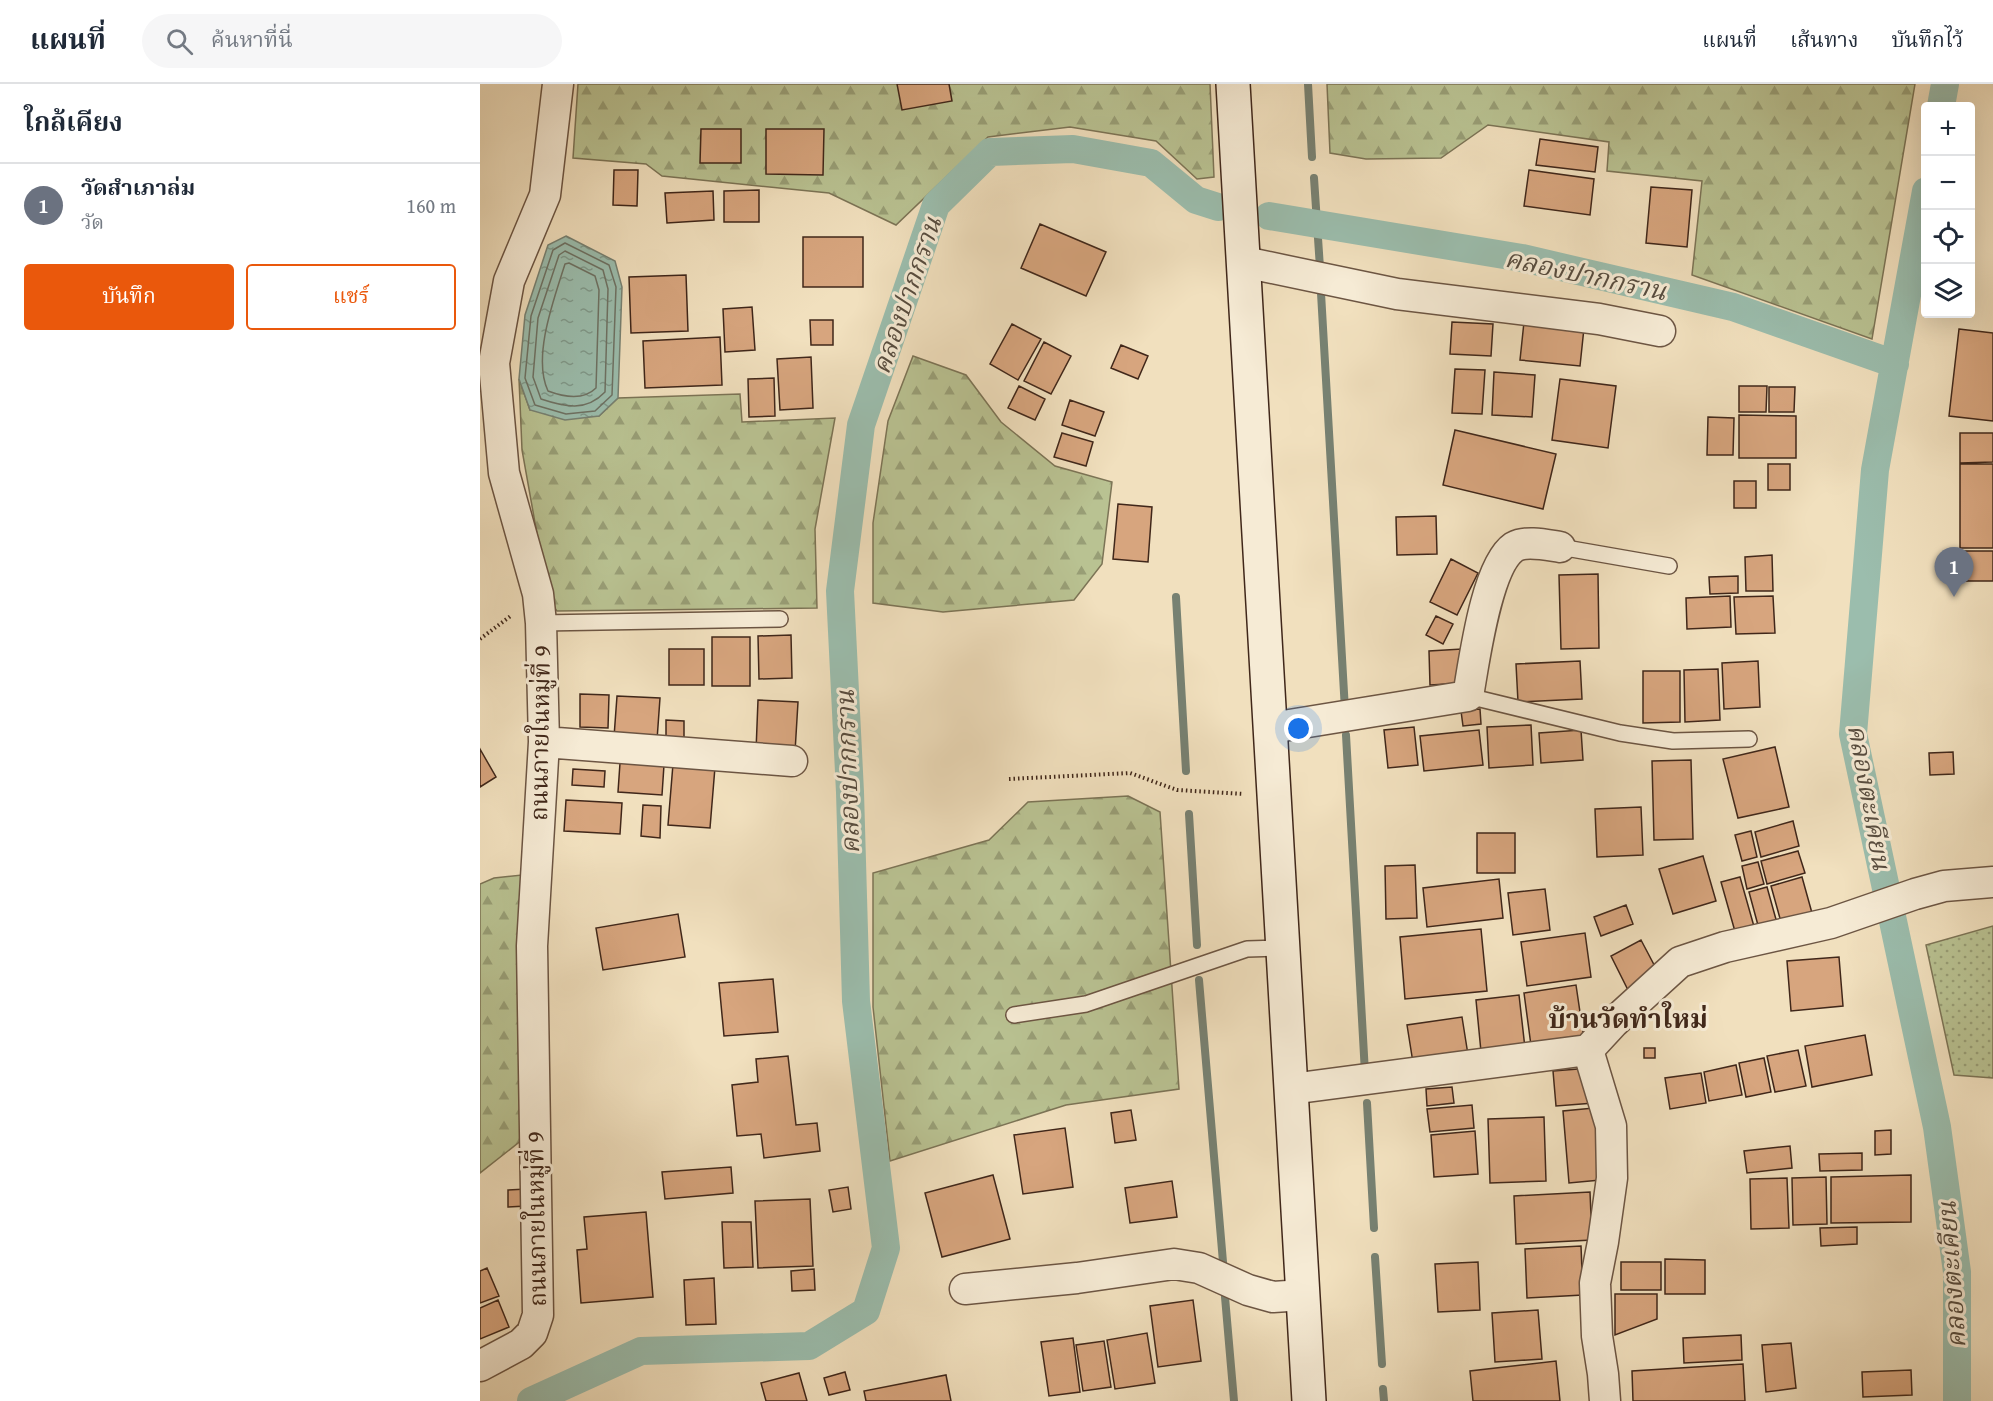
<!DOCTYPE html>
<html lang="th">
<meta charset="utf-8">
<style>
body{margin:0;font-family:"Gentium Book Plus","Noto Serif Thai",serif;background:#f6f6f7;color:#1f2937}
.controls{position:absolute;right:18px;top:18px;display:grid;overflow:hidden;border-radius:6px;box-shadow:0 6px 24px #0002}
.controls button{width:54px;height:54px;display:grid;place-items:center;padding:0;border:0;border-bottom:2px solid #e0e1e3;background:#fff;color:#1f2937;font:30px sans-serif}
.you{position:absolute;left:819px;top:645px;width:21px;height:21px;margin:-15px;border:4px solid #fff;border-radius:50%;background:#1a73e8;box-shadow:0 0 0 9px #1a73e833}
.badge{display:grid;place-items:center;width:39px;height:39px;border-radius:50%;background:#ea580c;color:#fff;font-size:20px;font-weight:700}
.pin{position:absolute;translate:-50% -50px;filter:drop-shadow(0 2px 3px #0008)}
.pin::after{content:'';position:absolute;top:32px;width:21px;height:18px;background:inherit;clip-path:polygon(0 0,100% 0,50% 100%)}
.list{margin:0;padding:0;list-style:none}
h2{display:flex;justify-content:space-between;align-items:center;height:78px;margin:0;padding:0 24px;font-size:26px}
h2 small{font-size:20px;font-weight:400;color:#747a83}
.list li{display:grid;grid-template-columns:39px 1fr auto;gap:18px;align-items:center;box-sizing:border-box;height:84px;padding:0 24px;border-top:2px solid #e0e1e3}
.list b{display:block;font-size:22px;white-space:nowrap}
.list p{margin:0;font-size:20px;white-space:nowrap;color:#747a83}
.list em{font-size:20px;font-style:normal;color:#747a83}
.actions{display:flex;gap:12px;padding:18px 24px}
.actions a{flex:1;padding:14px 0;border:2px solid #ea580c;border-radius:6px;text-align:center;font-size:21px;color:#ea580c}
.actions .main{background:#ea580c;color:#fff}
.icon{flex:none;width:33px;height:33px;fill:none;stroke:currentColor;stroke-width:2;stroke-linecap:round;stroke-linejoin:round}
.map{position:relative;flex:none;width:1513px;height:1317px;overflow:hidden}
header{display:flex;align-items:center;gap:36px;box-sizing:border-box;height:84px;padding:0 30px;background:#fff;border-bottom:2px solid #e0e1e3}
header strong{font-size:28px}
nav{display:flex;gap:33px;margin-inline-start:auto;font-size:21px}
.search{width:420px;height:54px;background:#f6f6f7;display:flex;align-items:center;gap:15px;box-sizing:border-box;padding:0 21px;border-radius:33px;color:#747a83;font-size:22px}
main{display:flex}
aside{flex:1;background:#fff}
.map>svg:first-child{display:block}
.grass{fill:url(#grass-dots);stroke:#7c7456;stroke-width:1.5}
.forest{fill:url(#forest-firs);stroke:#7c7456;stroke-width:1.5}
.water{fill:url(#water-ripples);stroke:#778172;stroke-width:1.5}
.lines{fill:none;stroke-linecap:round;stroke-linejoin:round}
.shore{stroke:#6e7264;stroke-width:1.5}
.stream{stroke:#778172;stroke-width:8}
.canal{stroke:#9bbdad;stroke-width:28}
.building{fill:#d7a57e;stroke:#40271a;stroke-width:1.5}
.service-casing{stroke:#6c5543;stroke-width:18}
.minor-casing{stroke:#6c5543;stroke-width:33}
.secondary-casing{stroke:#40271a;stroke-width:36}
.path{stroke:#40271a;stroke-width:4;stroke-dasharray:1.5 3;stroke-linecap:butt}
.service{stroke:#f6ebd5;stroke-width:15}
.minor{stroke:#f6ebd5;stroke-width:30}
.secondary{stroke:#f6ebd5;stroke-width:33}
.labels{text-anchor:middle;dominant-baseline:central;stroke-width:6;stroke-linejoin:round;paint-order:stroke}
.street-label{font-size:24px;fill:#40271a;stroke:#f6ebd5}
.water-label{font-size:26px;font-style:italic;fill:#574c3f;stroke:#f6ebd5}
.quarter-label{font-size:27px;font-weight:bold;fill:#40271a;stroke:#f6ebd5}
</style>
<header>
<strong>แผนที่</strong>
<div class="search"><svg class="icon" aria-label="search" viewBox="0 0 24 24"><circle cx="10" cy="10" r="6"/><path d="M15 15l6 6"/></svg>ค้นหาที่นี่</div>
<nav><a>แผนที่</a><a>เส้นทาง</a><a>บันทึกไว้</a></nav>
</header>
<main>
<aside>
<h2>ใกล้เคียง<small></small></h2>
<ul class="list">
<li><span class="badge" style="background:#6b7280">1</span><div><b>วัดสำเภาล่ม</b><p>วัด</p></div><em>160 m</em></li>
</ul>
<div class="actions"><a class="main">บันทึก</a><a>แชร์</a></div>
</aside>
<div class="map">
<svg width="1513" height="1317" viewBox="0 0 1513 1317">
<defs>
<pattern id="grass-dots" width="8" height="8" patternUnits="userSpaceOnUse" patternTransform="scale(1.5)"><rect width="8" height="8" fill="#b9c292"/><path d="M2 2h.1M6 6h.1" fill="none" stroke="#989e76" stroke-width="1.8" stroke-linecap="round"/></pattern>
<pattern id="forest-firs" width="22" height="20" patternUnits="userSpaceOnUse" patternTransform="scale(1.5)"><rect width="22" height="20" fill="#b9c292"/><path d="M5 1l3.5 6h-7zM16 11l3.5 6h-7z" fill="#989e76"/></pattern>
<pattern id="water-ripples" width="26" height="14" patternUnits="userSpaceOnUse" patternTransform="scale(1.5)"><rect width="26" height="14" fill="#9bbdad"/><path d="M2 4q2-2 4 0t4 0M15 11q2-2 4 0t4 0" fill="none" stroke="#809a8c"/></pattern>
</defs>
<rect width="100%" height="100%" fill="#f1e0be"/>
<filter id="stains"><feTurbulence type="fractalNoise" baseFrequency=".00333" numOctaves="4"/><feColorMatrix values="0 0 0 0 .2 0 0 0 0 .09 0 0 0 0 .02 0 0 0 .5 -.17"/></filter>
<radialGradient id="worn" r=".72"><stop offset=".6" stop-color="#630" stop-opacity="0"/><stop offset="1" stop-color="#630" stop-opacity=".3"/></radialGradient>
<!-- grass -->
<path class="grass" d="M 1513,842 L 1513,994 L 1474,991 L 1446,861 Z"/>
<!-- forest -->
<path class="forest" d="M 98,0 L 730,0 L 734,93 L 717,95 L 676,57 L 590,43 L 508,53 L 416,141 L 349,109 L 182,92 L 166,80 L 93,74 Z
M 847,0 L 1435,0 L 1392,255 L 1212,191 L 1222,97 L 1127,87 L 1129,58 L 1008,41 L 961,74 L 886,75 L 850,69 Z
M 433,272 L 486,291 L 521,338 L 575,382 L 632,398 L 622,480 L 594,516 L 463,528 L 393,519 L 393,439 L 408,337 Z
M 39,295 L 50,326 L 119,332 L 138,314 L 260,310 L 262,338 L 355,334 L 335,445 L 337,524 L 77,527 L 69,517 L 42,366 Z
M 648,712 L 680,728 L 699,1005 L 586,1021 L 410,1077 L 393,923 L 393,789 L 509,756 L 548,718 Z
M 42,791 L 47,1052 L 0,1089 L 0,800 L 14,794 Z"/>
<!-- water -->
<path class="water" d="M 86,152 L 135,177 L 142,203 L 138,314 L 119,332 L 85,336 L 50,326 L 39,295 L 45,231 L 68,161 Z"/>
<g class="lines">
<!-- shore -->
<path class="shore" d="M 85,159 L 129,181 L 136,203 L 132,311 L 115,327 L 86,330 L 55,321 L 45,294 L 51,232 L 73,166 Z
M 85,167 L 123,186 L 128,205 L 125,308 C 106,328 85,323 61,315 L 53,293 L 58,234 L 79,171 Z
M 89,179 L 115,192 L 119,206 L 116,304 C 103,317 84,313 68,307 C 52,273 74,215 85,180 Z"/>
<!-- stream -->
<path class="stream" d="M 828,0 L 832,73
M 834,94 L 840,184
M 841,209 L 865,626
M 696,513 L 706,687
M 866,651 L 885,989
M 709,730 L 717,861
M 719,896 L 743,1178
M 887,1019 L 894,1144
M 895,1173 L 902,1280
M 745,1213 L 754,1317
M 903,1305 L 904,1317"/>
<!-- canal -->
<path class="canal" d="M 1461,22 L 1465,0
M 1446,107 L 1395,386 L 1373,650 L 1457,1043 L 1477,1188 L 1477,1317
M 789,132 L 1042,174 L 1253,223 L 1415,280
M 51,1317 L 161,1267 L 329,1262 L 386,1227 L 406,1164 L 376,917 L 370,708 L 360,507 L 381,341 L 456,121 L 510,68 L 593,65 L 671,79 L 716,116 L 738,123"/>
</g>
<!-- building -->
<path class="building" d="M 417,0 L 469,0 L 472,17 L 422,26 Z
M 221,45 L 261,45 L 261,79 L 220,79 Z
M 286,45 L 344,45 L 343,91 L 286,90 Z
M 1060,55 L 1118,63 L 1115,88 L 1056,81 Z
M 134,86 L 158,86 L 157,122 L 133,121 Z
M 1049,86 L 1114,95 L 1110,131 L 1044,122 Z
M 1171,103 L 1212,106 L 1207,163 L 1166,159 Z
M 279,106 L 279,138 L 244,138 L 244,107 Z
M 233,107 L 234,136 L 187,139 L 185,109 Z
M 560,140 L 626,168 L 606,212 L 541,184 Z
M 323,153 L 383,153 L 383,203 L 323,203 Z
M 206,191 L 208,247 L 151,249 L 149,193 Z
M 272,223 L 275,266 L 245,268 L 243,225 Z
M 330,236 L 353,236 L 353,261 L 331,261 Z
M 972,238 L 1013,240 L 1011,272 L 970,270 Z
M 1044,238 L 1104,244 L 1100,282 L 1040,276 Z
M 532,240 L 561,255 L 538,296 L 510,280 Z
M 1479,245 L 1513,249 L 1513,337 L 1469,332 Z
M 240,253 L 242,301 L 165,304 L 163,257 Z
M 564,258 L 591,272 L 571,310 L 544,297 Z
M 641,261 L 668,272 L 658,295 L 631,284 Z
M 331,273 L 333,324 L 300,326 L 297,275 Z
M 975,285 L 1005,286 L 1002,330 L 972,329 Z
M 1014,288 L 1055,291 L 1052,333 L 1012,331 Z
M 294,294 L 295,332 L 269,333 L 268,295 Z
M 1080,295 L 1136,302 L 1128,364 L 1072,356 Z
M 539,302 L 565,315 L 555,336 L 528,324 Z
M 1259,302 L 1287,302 L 1286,328 L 1259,328 Z
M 1289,303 L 1315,303 L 1314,328 L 1289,328 Z
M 590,316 L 624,328 L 615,352 L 582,341 Z
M 1259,331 L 1316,332 L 1316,374 L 1259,374 Z
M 1228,333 L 1254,334 L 1253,371 L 1227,371 Z
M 975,346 L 1076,370 L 1063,425 L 963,401 Z
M 582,349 L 613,358 L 606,382 L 574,373 Z
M 1480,349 L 1513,349 L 1513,378 L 1480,379 Z
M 1288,380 L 1310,380 L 1310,406 L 1288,406 Z
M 1480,380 L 1513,380 L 1513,464 L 1480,464 Z
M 1254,397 L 1276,397 L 1276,424 L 1254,424 Z
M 638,420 L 672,423 L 668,478 L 633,475 Z
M 956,432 L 957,470 L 917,471 L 916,433 Z
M 1481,467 L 1513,467 L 1513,497 L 1481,497 Z
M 1292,471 L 1293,507 L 1266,507 L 1265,473 Z
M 971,475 L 998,489 L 977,531 L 950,518 Z
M 1118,490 L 1119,564 L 1081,565 L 1079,491 Z
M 1258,492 L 1258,509 L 1230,510 L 1229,493 Z
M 1250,512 L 1251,543 L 1207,545 L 1206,514 Z
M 1293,512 L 1295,549 L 1256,550 L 1254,513 Z
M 956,532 L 973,540 L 963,560 L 946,551 Z
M 311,551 L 312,594 L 279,595 L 278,552 Z
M 232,553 L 270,553 L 270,602 L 232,602 Z
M 189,565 L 224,565 L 224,601 L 189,601 Z
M 982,565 L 984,599 L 950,601 L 949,567 Z
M 1100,577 L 1102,615 L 1038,618 L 1036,580 Z
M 1278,577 L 1280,623 L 1244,625 L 1242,579 Z
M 1238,585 L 1240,636 L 1205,638 L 1204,586 Z
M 1163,587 L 1200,587 L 1200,638 L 1163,639 Z
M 100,610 L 129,611 L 128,644 L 100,643 Z
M 137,612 L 180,614 L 177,656 L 134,653 Z
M 278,616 L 318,618 L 315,668 L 276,667 Z
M 1000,625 L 1001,640 L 983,642 L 981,627 Z
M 186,636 L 204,637 L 204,657 L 186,657 Z
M 1051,641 L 1053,681 L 1009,684 L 1007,643 Z
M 934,643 L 938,681 L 908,684 L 904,646 Z
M 999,646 L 1003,681 L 944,687 L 940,652 Z
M 1101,646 L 1103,676 L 1061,679 L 1059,649 Z
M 1295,663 L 1309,723 L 1258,734 L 1243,675 Z
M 0,665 L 16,693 L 0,703 Z
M 1473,668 L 1474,690 L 1450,691 L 1449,669 Z
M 1211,676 L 1213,755 L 1174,756 L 1172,677 Z
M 140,679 L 184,681 L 182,711 L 138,708 Z
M 193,680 L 235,683 L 230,744 L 188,741 Z
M 93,685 L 125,687 L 124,703 L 92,701 Z
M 86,716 L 142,719 L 140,750 L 84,747 Z
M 163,721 L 181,722 L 180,754 L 161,752 Z
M 1161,723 L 1163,771 L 1117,773 L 1115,725 Z
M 1313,737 L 1319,762 L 1281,773 L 1275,748 Z
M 1271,747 L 1277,773 L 1262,777 L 1255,751 Z
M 997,749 L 1035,749 L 1035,789 L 997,789 Z
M 1318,767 L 1325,789 L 1287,800 L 1281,777 Z
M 1223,772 L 1236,817 L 1193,830 L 1179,785 Z
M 1278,778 L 1284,800 L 1267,805 L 1262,782 Z
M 935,781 L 937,834 L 906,835 L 905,782 Z
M 1260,793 L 1275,846 L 1256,851 L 1241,798 Z
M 1322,793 L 1332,829 L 1301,838 L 1291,802 Z
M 1019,795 L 1023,834 L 947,843 L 943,804 Z
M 1287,803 L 1297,839 L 1279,845 L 1269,808 Z
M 1065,805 L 1070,846 L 1033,851 L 1028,809 Z
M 1146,821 L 1153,840 L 1121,852 L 1114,833 Z
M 198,830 L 205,873 L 123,886 L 116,844 Z
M 1001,845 L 1007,907 L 925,915 L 920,853 Z
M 1105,849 L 1111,893 L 1047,902 L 1041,858 Z
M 1161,856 L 1181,894 L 1150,910 L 1131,872 Z
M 1359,873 L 1363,922 L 1311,927 L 1307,877 Z
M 293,895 L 298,948 L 244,952 L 239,899 Z
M 1096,901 L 1105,962 L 1052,969 L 1044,909 Z
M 1039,911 L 1046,973 L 1002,978 L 996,916 Z
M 982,933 L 989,977 L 934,985 L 927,941 Z
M 1385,951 L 1392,991 L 1332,1003 L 1325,962 Z
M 1164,964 L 1175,964 L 1175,974 L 1164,974 Z
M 1318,966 L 1326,1002 L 1295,1008 L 1287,972 Z
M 308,972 L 316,1041 L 337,1039 L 340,1067 L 284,1074 L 281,1050 L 257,1052 L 252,1001 L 278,998 L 276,975 Z
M 1284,974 L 1291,1008 L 1266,1013 L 1259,979 Z
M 1256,981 L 1262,1011 L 1229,1017 L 1224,988 Z
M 1111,984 L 1114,1019 L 1076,1022 L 1073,987 Z
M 1221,989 L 1226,1019 L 1190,1025 L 1185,994 Z
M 972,1003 L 974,1019 L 947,1022 L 946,1005 Z
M 992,1021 L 994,1044 L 950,1048 L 947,1025 Z
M 1124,1023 L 1131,1095 L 1089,1099 L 1083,1027 Z
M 651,1026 L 656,1056 L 635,1059 L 631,1029 Z
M 1064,1033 L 1066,1097 L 1010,1099 L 1008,1035 Z
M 585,1044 L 593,1103 L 543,1110 L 534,1051 Z
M 1411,1046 L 1411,1070 L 1395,1071 L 1395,1047 Z
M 995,1047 L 998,1090 L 954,1093 L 951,1051 Z
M 1310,1062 L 1312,1084 L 1267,1089 L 1264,1067 Z
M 1382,1069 L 1382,1086 L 1340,1087 L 1339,1070 Z
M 251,1083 L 253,1109 L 185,1115 L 182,1088 Z
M 513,1091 L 530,1155 L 462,1173 L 445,1109 Z
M 1431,1091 L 1431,1138 L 1351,1139 L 1351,1093 Z
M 1346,1093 L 1347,1140 L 1313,1141 L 1312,1094 Z
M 1307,1094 L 1309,1144 L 1271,1145 L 1270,1095 Z
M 692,1097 L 697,1133 L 650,1139 L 645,1104 Z
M 368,1103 L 371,1125 L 353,1128 L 349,1106 Z
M 46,1105 L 46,1122 L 28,1123 L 28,1106 Z
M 1110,1108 L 1112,1156 L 1036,1160 L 1034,1112 Z
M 330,1115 L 333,1182 L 278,1184 L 275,1117 Z
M 166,1128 L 173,1213 L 101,1219 L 97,1166 L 107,1165 L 104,1133 Z
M 242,1138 L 271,1138 L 273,1183 L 244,1184 Z
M 1377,1143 L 1377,1160 L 1341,1162 L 1340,1144 Z
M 1101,1162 L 1103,1211 L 1047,1214 L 1045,1165 Z
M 1185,1175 L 1225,1176 L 1225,1210 L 1185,1210 Z
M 998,1178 L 1000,1226 L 958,1228 L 955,1180 Z
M 1141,1178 L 1181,1178 L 1181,1206 L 1141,1206 Z
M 7,1184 L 19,1212 L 0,1219 L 0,1187 Z
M 334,1185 L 335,1206 L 312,1207 L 311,1187 Z
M 234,1194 L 236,1240 L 206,1241 L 204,1196 Z
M 1135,1210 L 1177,1210 L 1177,1235 L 1135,1251 Z
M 18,1216 L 29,1243 L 0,1255 L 0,1224 Z
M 713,1216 L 721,1277 L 678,1283 L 670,1222 Z
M 1058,1226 L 1062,1275 L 1015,1278 L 1012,1229 Z
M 667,1249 L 675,1299 L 635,1305 L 627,1256 Z
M 1261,1251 L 1262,1276 L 1204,1279 L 1203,1254 Z
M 593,1254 L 600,1308 L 569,1312 L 561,1258 Z
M 624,1257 L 631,1303 L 603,1307 L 596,1261 Z
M 1311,1259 L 1316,1304 L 1286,1308 L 1282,1261 Z
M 1076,1277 L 1080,1317 L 993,1317 L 990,1287 Z
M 1263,1280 L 1265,1317 L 1153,1317 L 1152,1287 Z
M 1431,1286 L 1432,1311 L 1383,1313 L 1382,1288 Z
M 365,1288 L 370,1306 L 349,1311 L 344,1294 Z
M 319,1289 L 327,1317 L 286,1317 L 281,1299 Z
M 466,1291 L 471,1317 L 386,1317 L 384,1307 Z"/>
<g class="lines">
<!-- service casing -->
<g class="service-casing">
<path id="service" d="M 1080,463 L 1189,482
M 61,539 L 300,535
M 988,612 L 1140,649 L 1193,657 L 1269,655
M 534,931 L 606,920 L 767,865 L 803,864"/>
</g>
<!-- minor casing -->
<g class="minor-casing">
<path id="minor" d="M 764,178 L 917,210 L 1119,235 L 1180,247
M 791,644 L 988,612 C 994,579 1006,482 1034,463 C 1046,456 1067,461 1080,463
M 64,658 L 312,677
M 1108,966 L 1131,1042 L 1132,1094 L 1123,1158 L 1115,1199 L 1117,1252 L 1123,1290 L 1125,1317
M 811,1005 L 1108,966 L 1133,939 L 1200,878 L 1245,863 L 1351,839 L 1435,810 L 1464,802 L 1513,798
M 485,1205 L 597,1194 L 694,1180 L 719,1184 L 768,1206 L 793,1213 L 823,1211
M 0,1282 L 41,1260 L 52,1249 L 58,1231 L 52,862 L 64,658 L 61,539 L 58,510 L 24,389 L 14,279 L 29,197 L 65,111 L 78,0"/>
</g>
<!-- secondary casing -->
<g class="secondary-casing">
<path id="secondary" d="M 753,0 L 829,1317"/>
</g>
<!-- path -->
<path class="path" d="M 0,555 L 32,531
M 529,695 L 650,689 L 697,706 L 764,710"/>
<!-- service -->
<use href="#service" class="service"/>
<!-- minor -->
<use href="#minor" class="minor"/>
<!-- secondary -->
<use href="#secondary" class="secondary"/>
</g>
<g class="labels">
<!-- street labels -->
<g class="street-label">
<text transform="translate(60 649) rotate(-89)">ถนนภายในหมู่ที่ 9</text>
<text transform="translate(56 1135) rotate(-91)">ถนนภายในหมู่ที่ 9</text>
</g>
<!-- water labels -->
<g class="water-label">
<text transform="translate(1106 190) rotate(12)">คลองปากกราน</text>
<text transform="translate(426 211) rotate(-71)">คลองปากกราน</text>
<text transform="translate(367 688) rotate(-92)">คลองปากกราน</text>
<text transform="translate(1390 713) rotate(80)">คลองตะเคียน</text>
<text transform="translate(1471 1191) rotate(-94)">คลองตะเคียน</text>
</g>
<!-- quarter labels -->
<g class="quarter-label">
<text x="1148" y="934">บ้านวัดทำใหม่</text>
</g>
</g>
<rect width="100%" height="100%" filter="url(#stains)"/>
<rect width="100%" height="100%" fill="url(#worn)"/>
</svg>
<div class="controls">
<button>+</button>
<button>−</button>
<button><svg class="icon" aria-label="locate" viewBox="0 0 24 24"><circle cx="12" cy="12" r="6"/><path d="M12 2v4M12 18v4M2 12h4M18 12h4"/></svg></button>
<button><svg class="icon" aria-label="layers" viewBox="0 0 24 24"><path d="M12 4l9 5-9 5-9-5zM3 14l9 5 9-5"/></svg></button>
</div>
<div class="you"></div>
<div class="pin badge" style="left:1474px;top:513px;background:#6b7280">1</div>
</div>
</main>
